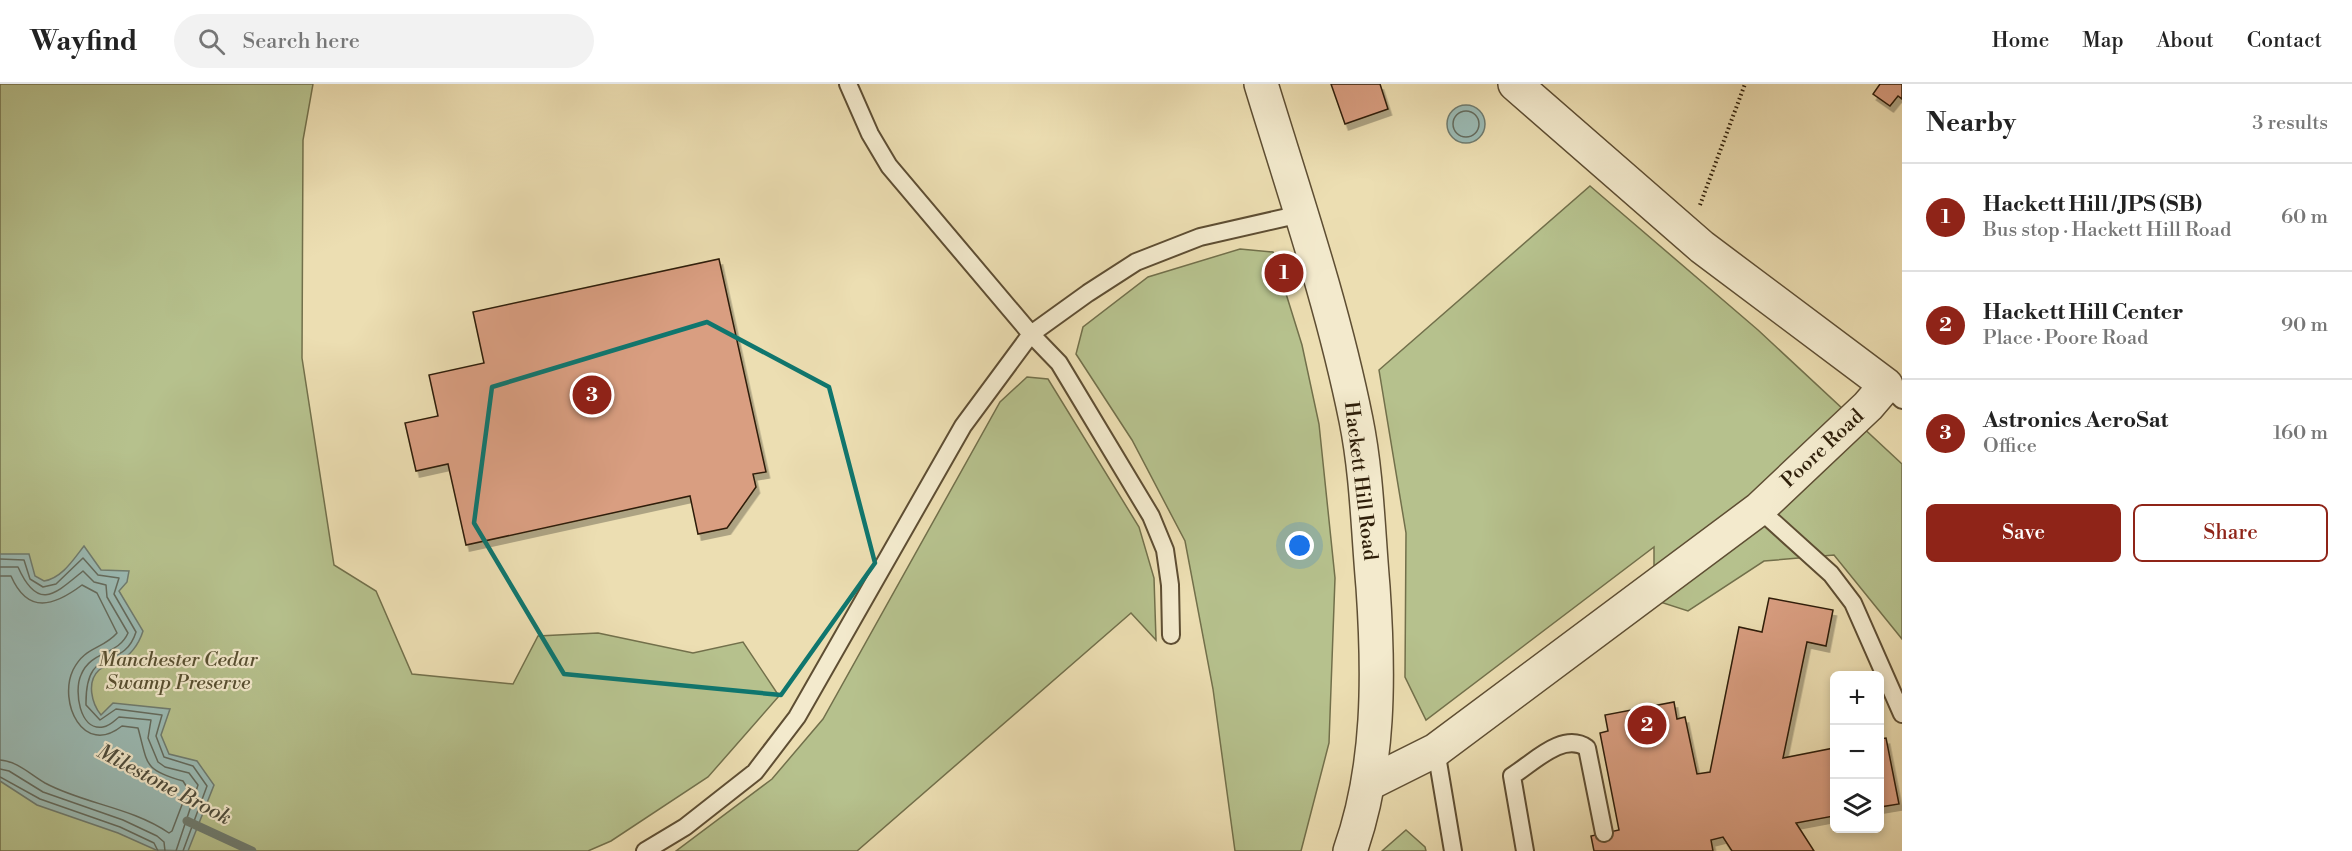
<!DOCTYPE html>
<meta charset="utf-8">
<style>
body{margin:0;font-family:"Libre Bodoni",serif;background:#f2f2f2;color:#222}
.controls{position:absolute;right:18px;bottom:18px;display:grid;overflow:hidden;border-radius:9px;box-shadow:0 3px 9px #0003}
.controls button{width:54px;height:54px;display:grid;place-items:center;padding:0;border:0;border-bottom:2px solid #e0e0e0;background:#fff;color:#222;font:30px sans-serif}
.you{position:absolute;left:1300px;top:462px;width:21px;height:21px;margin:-15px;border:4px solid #fff;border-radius:50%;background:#1a73e8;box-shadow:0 0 0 9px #1a73e833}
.badge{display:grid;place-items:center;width:39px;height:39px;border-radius:50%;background:#8f2418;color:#fff;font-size:20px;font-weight:700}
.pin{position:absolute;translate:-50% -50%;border:3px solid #fff;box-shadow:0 2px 6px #0006}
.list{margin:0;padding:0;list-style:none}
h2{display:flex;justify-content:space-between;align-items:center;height:78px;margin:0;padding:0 24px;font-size:26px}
h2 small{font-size:20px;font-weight:400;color:#767676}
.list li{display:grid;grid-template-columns:39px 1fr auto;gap:18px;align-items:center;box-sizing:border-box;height:108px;padding:0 24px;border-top:2px solid #e0e0e0}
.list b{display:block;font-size:22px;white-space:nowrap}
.list p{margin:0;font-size:20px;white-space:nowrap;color:#767676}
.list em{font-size:20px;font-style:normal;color:#767676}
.actions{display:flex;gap:12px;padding:18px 24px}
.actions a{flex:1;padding:14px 0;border:2px solid #8f2418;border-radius:9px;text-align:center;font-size:21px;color:#8f2418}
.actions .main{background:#8f2418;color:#fff}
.icon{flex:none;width:33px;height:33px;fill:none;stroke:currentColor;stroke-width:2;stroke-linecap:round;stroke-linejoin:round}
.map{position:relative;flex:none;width:1902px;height:767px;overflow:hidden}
header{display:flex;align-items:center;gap:36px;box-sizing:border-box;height:84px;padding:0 30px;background:#fff;border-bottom:2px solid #e0e0e0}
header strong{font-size:28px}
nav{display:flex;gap:33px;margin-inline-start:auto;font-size:21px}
.search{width:420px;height:54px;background:#f2f2f2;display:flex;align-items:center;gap:15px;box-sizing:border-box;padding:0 21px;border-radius:33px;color:#767676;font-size:22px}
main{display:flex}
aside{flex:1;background:#fff}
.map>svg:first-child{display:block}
.green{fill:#b6c18d;stroke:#72704b;stroke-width:1.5}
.water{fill:#9bbbb5;stroke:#6f7c70;stroke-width:1.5}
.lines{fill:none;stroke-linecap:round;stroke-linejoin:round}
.shore{stroke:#646c5f;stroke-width:1.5}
.stream{stroke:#6f7c70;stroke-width:9}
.building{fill:#d99e81;stroke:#2e1e09;stroke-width:1.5;filter:url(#shadow)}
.service-casing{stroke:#5e4e33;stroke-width:20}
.minor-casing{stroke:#5e4e33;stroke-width:36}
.tertiary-casing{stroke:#5e4e33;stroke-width:36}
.path{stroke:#2e1e09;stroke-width:4;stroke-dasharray:1.5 3;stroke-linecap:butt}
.service{stroke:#f3eacd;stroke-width:16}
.minor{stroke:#f3eacd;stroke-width:33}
.tertiary{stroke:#f3eacd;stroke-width:33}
.marked{fill:none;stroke:#0f766e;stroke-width:4.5;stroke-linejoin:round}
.labels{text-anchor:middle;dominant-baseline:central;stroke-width:4.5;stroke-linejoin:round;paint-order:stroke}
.street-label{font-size:20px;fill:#2e1e09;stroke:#f3eacd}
.park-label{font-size:20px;font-style:italic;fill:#574f31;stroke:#f3eacd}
.water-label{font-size:21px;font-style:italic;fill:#4f4d3d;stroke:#f3eacd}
</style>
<header>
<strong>Wayfind</strong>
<div class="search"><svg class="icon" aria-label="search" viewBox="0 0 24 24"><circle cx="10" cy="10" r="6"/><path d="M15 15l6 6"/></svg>Search here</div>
<nav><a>Home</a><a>Map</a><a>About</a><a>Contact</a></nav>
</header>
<main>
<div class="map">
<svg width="1902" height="767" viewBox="0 0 1902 767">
<defs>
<filter id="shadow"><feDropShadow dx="3.5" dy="6" stdDeviation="0" flood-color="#0004"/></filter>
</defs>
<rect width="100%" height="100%" fill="#ecdeb2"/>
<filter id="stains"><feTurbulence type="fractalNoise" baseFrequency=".00333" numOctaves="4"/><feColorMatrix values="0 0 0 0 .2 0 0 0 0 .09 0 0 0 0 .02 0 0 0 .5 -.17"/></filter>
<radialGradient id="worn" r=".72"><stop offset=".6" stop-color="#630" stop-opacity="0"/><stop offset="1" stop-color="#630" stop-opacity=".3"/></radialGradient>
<!-- green -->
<path class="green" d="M 0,0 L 313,0 L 303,56 L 302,274 L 334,481 L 376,507 L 412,590 L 513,600 L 538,552 L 598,549 L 693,569 L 743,558 L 779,612 L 708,693 L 611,757 L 588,767 L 0,767 Z
M 1590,102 L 1758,246 L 1902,380 L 1902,555 L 1834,471 L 1764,477 L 1688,527 L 1654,516 L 1654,463 L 1426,636 L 1405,593 L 1406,449 L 1379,286 Z
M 1240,165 L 1273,168 L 1302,261 L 1319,340 L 1335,494 L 1329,659 L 1301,767 L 1235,767 L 1213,605 L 1185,457 L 1132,356 L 1076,270 L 1083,243 L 1148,193 Z
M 1027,293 L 1048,295 L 1139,443 L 1154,494 L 1156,556 L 1131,529 L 857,767 L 676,767 L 772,695 L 823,635 L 1000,318 Z
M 1406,746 L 1425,763 L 1426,767 L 1382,767 Z"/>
<!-- water -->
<path class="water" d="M1447 40a19 19 0 1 1 38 0a19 19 0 1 1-38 0Z
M 84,462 L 101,486 L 129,487 L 127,498 L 119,507 L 143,547 C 139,560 130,573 116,579 C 111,581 102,583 99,586 C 86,598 92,620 101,631 L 113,619 L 170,625 L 161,651 L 169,670 L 197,677 L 214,701 L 188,767 L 156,766 L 118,749 L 37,721 L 0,697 L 0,470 L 29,470 L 35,492 L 44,497 C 62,494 73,476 84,462 Z"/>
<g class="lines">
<!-- shore -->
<path class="shore" d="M1453 40a13 13 0 1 1 26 0a13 13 0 1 1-26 0Z
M 0,475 L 24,476 L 30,495 L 43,503 L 56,500 L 83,474 L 98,491 L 119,494 L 114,510 L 136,548 C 123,589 85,558 86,621 L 100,636 L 116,625 L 162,631 L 156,652 L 164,673 L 193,682 L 207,702 L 183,767
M 0,483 L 18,483 C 38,528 55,510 83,487 L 94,498 L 106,501 L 107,513 L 128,549 C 118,572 91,566 81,591 C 74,606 79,647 103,643 C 110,642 114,637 119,633 L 151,636 L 148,654 L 158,678 L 165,683 L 189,689 L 198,701 L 176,767
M 0,492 L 11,492 C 28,531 54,522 82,501 L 97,509 L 117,549 C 102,566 85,562 73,586 C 58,618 83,673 122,642 L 138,644 C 148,680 143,686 183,697 L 188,705 L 172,747 L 169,749 C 131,723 84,720 45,699 C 31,691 17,677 0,676
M 0,685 L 9,687 L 43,708 L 123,736 L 157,752 L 164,758 L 165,767
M 0,693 L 40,715 L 120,743 L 154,759 L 158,767"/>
<!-- stream -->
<path class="stream" d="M 187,737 L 252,767"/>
</g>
<!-- building -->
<path class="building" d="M 1331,0 L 1380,0 L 1388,25 L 1345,40 Z
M 1880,0 L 1902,0 L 1902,15 L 1898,12 L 1890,22 L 1873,10 Z
M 719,175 L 766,388 L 753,390 L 756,403 L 727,444 L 698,450 L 690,412 L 466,461 L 448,380 L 416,387 L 405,339 L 438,332 L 429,291 L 484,279 L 473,228 Z
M 1769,514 L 1833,526 L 1826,562 L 1807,558 L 1783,674 L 1834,664 L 1834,732 L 1796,739 L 1814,767 L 1732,767 L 1723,753 L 1711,756 L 1713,767 L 1594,767 L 1591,752 L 1619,746 L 1600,649 L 1608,647 L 1605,631 L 1674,618 L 1677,635 L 1685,633 L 1697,690 L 1710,688 L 1739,543 L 1762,548 Z
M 1886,654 L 1899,720 L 1880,723 L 1880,655 Z"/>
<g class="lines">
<!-- service casing -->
<g class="service-casing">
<path id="service" d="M 848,0 L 870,50 L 889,82 L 1031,250 L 1059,279 L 1151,432 L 1165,466 L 1170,501 L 1171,551
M 1886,301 L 1902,316
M 1759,425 L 1831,490 L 1853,519 L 1902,630
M 1436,666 L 1453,767
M 645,767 L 685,743 L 755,688 L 797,633 L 963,342 L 1031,250 L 1088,209 L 1136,178 L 1200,153 L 1301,130
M 1525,767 L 1512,692 C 1533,679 1563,647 1587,664 L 1604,749"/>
</g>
<!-- minor casing -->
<g class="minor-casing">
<path id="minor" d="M 1368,700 L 1436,666 L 1759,425 L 1868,322 L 1886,301 L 1702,163 L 1515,0"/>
</g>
<!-- tertiary casing -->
<g class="tertiary-casing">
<path id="tertiary" d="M 1261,0 C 1295,111 1333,222 1356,336 C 1367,390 1368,447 1373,503 C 1379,590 1380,683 1350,767"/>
</g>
<!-- path -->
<path class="path" d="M 1700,121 L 1745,0"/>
<!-- service -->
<use href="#service" class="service"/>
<!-- minor -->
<use href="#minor" class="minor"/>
<!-- tertiary -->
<use href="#tertiary" class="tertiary"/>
</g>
<!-- marked area -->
<path class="marked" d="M 707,238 L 829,303 L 875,479 L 781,611 L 564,590 L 474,439 L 492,303 Z"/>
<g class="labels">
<!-- street labels -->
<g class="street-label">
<text transform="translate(1823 365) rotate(-43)">Poore Road</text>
<text transform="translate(1360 397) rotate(83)">Hackett Hill Road</text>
</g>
<!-- park labels -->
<g class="park-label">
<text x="178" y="576">Manchester Cedar<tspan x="178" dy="23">Swamp Preserve</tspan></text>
</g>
<!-- water labels -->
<g class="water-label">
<text transform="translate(164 701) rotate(28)">Milestone Brook</text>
</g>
</g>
<rect width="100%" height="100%" filter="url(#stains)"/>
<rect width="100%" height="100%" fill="url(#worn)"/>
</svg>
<div class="controls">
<button>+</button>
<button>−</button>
<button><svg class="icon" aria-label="layers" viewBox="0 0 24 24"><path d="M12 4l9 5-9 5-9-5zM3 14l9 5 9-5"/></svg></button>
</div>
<div class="you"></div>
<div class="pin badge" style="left:1284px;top:189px">1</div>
<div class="pin badge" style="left:1647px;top:641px">2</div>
<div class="pin badge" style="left:592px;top:311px">3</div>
</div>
<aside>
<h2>Nearby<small>3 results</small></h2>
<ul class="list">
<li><span class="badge">1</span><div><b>Hackett Hill / JPS (SB)</b><p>Bus stop · Hackett Hill Road</p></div><em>60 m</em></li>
<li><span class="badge">2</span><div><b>Hackett Hill Center</b><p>Place · Poore Road</p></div><em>90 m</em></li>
<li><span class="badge">3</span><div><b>Astronics AeroSat</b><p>Office</p></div><em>160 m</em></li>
</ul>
<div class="actions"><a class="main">Save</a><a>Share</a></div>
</aside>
</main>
